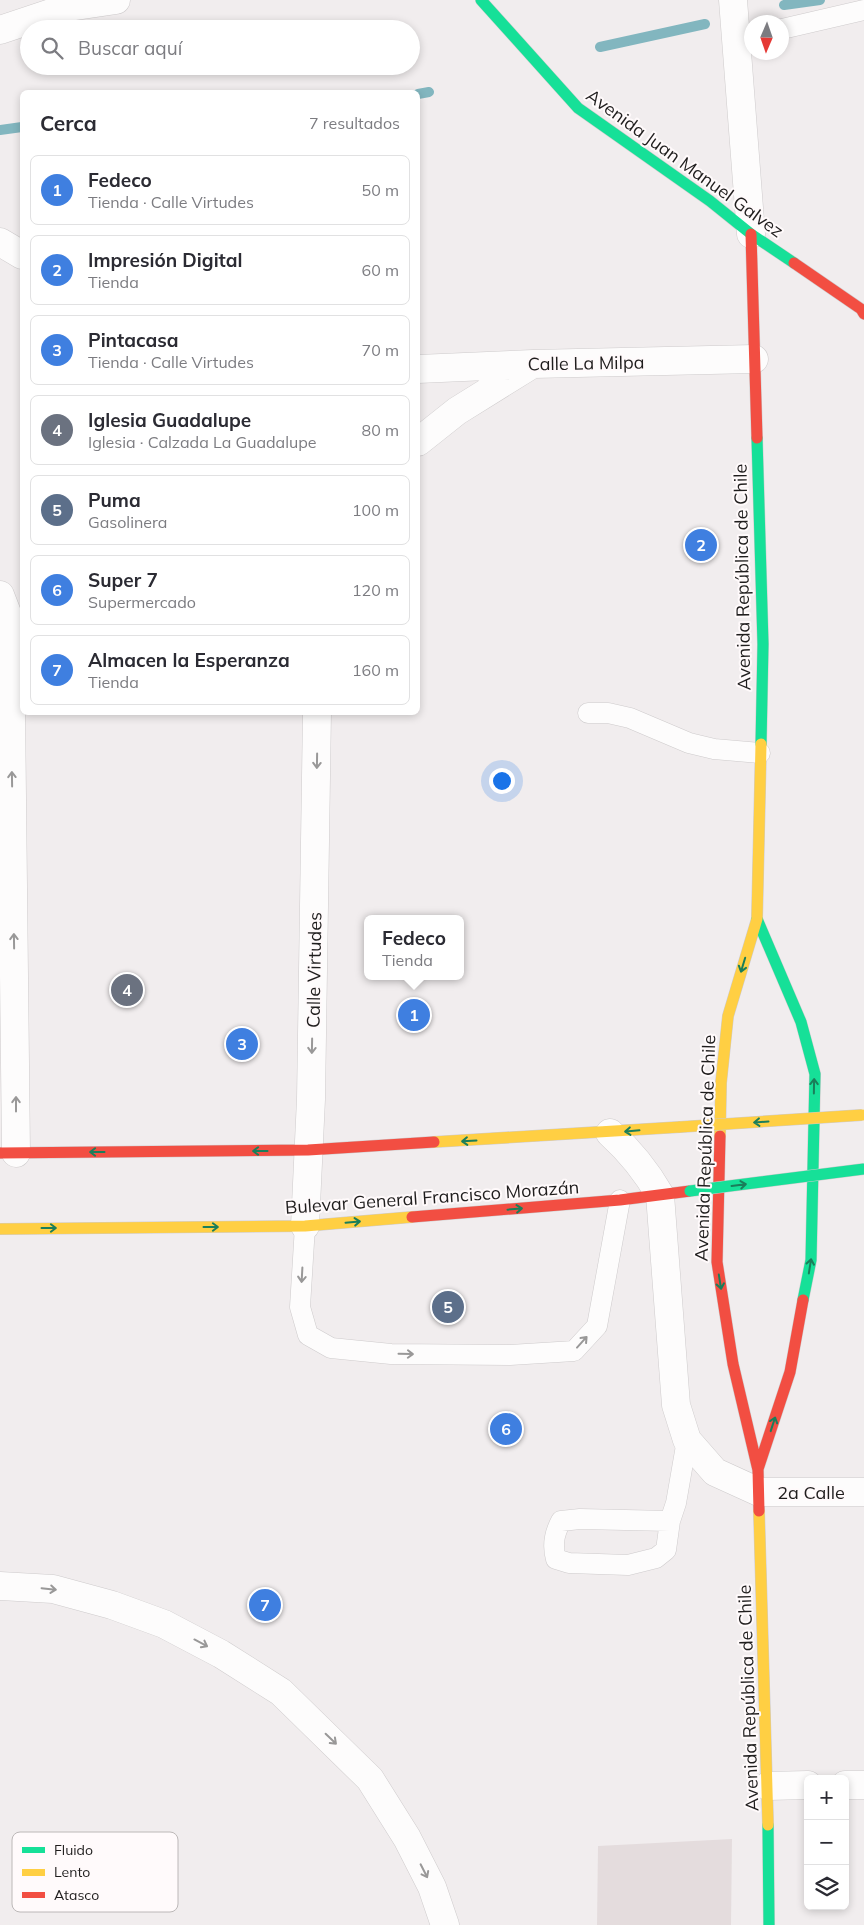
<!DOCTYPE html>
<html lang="es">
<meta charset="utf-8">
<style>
body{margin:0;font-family:Mulish,sans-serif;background:#f2f2f3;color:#2b2b33}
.controls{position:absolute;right:15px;bottom:15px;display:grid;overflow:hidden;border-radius:8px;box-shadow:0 2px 8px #0003}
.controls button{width:45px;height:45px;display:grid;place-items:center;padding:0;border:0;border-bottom:1px solid #e1e1e2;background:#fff;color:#2b2b33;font:25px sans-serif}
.compass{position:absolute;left:744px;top:15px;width:45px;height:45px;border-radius:50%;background:#fff;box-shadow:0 2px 8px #0003;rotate:182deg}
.you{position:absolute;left:501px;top:780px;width:18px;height:18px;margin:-12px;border:4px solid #fff;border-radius:50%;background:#1a73e8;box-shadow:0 0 0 8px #1a73e833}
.badge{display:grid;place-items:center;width:32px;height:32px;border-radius:50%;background:#ea580c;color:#fff;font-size:16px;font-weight:700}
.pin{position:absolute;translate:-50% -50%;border:2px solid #fff;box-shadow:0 1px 5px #0006}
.popup{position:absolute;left:364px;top:915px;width:100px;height:65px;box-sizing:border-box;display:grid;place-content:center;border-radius:8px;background:#fff;filter:drop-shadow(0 1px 4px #0005);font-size:16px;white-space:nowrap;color:#7c7c81}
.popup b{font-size:19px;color:#2b2b33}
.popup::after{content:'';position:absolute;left:50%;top:100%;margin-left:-10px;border:10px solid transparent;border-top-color:#fff}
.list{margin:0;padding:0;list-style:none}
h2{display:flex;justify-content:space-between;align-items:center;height:65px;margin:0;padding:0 20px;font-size:21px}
h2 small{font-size:16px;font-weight:400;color:#7c7c81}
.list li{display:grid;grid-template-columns:32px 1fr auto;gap:15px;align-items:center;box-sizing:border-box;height:70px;margin:0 10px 10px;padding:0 10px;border:1px solid #e1e1e2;border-radius:8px}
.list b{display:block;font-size:19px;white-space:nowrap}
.list p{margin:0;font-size:16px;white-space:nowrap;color:#7c7c81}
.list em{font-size:16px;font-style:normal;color:#7c7c81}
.icon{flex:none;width:28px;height:28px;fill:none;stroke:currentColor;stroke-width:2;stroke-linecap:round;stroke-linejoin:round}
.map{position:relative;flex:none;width:864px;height:1925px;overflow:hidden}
.search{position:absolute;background:#fff;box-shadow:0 2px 8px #0003;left:20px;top:20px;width:400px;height:55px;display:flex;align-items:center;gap:12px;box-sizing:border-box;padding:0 18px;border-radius:28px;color:#7c7c81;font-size:19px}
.panel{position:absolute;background:#fff;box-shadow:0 2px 8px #0003;left:20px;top:90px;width:400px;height:625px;border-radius:8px}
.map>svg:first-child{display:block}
.built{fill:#e4dcdd}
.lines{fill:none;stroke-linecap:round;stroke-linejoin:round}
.stream{stroke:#82b6bf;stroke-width:10}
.lane-casing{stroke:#cecbcc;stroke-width:21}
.street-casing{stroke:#cecbcc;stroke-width:29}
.fast-casing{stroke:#cecbcc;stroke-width:12}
.slow-casing{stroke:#cecbcc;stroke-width:12}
.jam-casing{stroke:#cecbcc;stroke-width:12}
.lane{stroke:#fdfcfc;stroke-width:20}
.street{stroke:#fdfcfc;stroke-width:28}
.fast{stroke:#16e098;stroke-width:11}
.slow{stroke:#ffcf43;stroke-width:11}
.jam{stroke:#f24e42;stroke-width:11}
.fast-bridge-casing{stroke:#cecbcc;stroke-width:12;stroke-linecap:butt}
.slow-bridge-casing{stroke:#cecbcc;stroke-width:12;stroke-linecap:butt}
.fast-bridge{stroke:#16e098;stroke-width:11}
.slow-bridge{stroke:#ffcf43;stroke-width:11}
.oneway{stroke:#999898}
.oneway2{stroke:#1a7e5a}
.labels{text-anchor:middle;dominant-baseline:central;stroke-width:4;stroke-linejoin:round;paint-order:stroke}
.street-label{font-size:18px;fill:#1f1d1d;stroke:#fffafb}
.key{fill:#fffafb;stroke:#bcb8b8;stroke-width:1}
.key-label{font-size:14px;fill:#1f1d1d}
</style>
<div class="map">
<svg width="864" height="1925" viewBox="0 0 864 1925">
<rect width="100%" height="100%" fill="#f1edee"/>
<!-- built -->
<path class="built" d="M 732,1839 L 731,1925 L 597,1925 L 598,1846 Z"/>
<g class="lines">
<!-- stream -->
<path class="stream" d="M 784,5 L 820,0
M 600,47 L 705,24
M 418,94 L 429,92
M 0,130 L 22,127"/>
<!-- lane casing -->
<g class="lane-casing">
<path id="lane" d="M 782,29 L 864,10
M 588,713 L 608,713 L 630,718 L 689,743 L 714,749 L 760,753
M 305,1226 L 300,1307 L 308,1335 L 331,1348 L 391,1354 L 510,1355 L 574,1351 L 597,1326 L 620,1200
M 670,1521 L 580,1519 L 561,1521 C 554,1534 552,1545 556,1559 L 569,1563 L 628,1565 L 656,1558 L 666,1550 L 670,1521 L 676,1503 L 687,1440"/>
</g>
<!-- street casing -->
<g class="street-casing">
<path id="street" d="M 733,0 L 751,234
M 0,30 L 69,7 L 116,0
M 0,242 L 22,255
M 418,369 L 533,364 L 754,359
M 418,442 L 457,411 L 531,365
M 0,595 L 10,621 L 16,1153
M 610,1133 C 631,1152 646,1171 660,1195 L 676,1405 L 687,1440 L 715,1472 L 759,1492 L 864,1492
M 305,1226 L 311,1099 L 317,712
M 0,1586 L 53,1589 L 112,1605 L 164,1624 L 221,1654 L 281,1692 L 370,1779 L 407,1838 L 432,1887 L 445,1925
M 845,1785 L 864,1785
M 768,1786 L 808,1785"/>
</g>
<!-- fast casing -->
<g class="fast-casing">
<path id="fast" d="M 481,0 L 578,108 L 710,201 L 751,234 L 794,263
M 757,438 L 763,644 L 761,744
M 757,919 L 801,1022 L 815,1074 L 811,1260 L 803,1300
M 768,1825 L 769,1925"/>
</g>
<!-- slow casing -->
<g class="slow-casing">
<path id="slow" d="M 720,1136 L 721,1083 L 728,1016 L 757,919 L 761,744
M 434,1142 L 680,1127
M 0,1229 L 305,1226 L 412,1217
M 759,1511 L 768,1825"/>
</g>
<!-- jam casing -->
<g class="jam-casing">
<path id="jam" d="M 751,234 L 757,438
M 794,263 L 861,309 L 864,314
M 720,1136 L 717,1262 L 733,1364 L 758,1470 L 759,1511
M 0,1153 L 308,1150 L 434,1142
M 412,1217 L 620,1200 L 690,1191
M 758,1469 L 790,1372 L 803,1300"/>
</g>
<!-- lane -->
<use href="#lane" class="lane"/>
<!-- street -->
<use href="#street" class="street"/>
<!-- fast -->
<use href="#fast" class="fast"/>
<!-- slow -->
<use href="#slow" class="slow"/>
<!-- jam -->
<use href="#jam" class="jam"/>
<!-- fast-bridge casing -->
<g class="fast-bridge-casing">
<path id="fast-bridge" d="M 690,1191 L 864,1169"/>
</g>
<!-- slow-bridge casing -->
<g class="slow-bridge-casing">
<path id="slow-bridge" d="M 680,1127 L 862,1115"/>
</g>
<!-- fast-bridge -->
<use href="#fast-bridge" class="fast-bridge"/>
<!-- slow-bridge -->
<use href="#slow-bridge" class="slow-bridge"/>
</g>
<!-- one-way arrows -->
<defs><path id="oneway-shaft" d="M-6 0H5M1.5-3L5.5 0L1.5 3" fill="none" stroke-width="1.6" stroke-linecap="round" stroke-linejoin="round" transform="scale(1.25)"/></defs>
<g class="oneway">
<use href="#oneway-shaft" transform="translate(317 761) rotate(91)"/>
<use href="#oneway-shaft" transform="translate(12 779) rotate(-91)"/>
<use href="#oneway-shaft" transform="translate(14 941) rotate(-91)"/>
<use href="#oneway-shaft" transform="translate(312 1046) rotate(91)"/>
<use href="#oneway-shaft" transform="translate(16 1104) rotate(-90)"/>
<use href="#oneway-shaft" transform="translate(302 1275) rotate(93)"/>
<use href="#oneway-shaft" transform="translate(582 1342) rotate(-48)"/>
<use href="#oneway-shaft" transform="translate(406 1354) rotate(1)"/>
<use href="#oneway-shaft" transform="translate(49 1589) rotate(6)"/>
<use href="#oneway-shaft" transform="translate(201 1643) rotate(28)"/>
<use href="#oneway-shaft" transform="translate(331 1739) rotate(44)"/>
<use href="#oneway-shaft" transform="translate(424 1871) rotate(63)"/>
</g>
<g class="oneway2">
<use href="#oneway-shaft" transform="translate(743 965) rotate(107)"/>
<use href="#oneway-shaft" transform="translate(814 1086) rotate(-89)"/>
<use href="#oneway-shaft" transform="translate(761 1122) rotate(176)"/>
<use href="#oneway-shaft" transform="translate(632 1131) rotate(175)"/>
<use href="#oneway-shaft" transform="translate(469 1141) rotate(177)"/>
<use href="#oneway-shaft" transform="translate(260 1151) rotate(180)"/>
<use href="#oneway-shaft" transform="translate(97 1152) rotate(180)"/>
<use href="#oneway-shaft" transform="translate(739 1185) rotate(-7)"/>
<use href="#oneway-shaft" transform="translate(515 1209) rotate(-5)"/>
<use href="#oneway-shaft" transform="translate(353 1222) rotate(-5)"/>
<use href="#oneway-shaft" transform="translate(211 1227)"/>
<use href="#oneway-shaft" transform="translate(49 1228)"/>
<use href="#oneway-shaft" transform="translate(810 1266) rotate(-81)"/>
<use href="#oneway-shaft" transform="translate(720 1282) rotate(81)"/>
<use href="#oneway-shaft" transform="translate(773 1424) rotate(-72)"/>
</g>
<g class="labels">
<!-- street labels -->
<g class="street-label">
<text transform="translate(685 163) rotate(36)">Avenida Juan Manuel Galvez</text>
<text transform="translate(586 363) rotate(-1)">Calle La Milpa</text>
<text transform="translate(742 577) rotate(-91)">Avenida República de Chile</text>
<text transform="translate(314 970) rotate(-89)">Calle Virtudes</text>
<text transform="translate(705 1148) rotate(-88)">Avenida República de Chile</text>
<text transform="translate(432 1197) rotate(-4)">Bulevar General Francisco Morazán</text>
<text x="811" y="1492">2a Calle</text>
<text transform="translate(748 1698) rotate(-92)">Avenida República de Chile</text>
</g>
</g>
<!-- legend -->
<rect x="12" y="1832" width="166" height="80" rx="8" class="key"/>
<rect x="22" y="1847" width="23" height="6" fill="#16e098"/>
<rect x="22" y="1869" width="23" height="7" fill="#ffcf43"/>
<rect x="22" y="1892" width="23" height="6" fill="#f24e42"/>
<g class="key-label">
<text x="54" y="1855">Fluido</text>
<text x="54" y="1877">Lento</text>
<text x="54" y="1900">Atasco</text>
</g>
</svg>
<div class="controls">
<button>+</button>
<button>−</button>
<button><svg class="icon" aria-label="layers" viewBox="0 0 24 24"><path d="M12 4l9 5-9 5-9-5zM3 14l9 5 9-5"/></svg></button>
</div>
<svg class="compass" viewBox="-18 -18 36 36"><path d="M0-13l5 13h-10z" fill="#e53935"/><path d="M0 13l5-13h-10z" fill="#7c7c81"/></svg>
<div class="you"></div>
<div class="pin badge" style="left:414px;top:1015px;background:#3f7fe0">1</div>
<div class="popup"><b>Fedeco</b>Tienda</div>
<div class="pin badge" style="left:701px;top:545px;background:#3f7fe0">2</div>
<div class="pin badge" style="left:242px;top:1044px;background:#3f7fe0">3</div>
<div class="pin badge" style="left:127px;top:990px;background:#6b7280">4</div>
<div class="pin badge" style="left:448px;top:1307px;background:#5c6f8a">5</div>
<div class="pin badge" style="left:506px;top:1429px;background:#3f7fe0">6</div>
<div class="pin badge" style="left:265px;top:1605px;background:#3f7fe0">7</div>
<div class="search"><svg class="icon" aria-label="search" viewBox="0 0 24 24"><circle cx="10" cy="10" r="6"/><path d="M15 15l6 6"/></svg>Buscar aquí</div>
<section class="panel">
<h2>Cerca<small>7 resultados</small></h2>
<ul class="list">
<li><span class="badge" style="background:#3f7fe0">1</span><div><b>Fedeco</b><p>Tienda · Calle Virtudes</p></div><em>50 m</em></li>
<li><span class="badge" style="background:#3f7fe0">2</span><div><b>Impresión Digital</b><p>Tienda</p></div><em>60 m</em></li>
<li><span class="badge" style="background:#3f7fe0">3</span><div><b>Pintacasa</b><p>Tienda · Calle Virtudes</p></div><em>70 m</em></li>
<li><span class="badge" style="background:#6b7280">4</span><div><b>Iglesia Guadalupe</b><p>Iglesia · Calzada La Guadalupe</p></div><em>80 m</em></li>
<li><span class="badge" style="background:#5c6f8a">5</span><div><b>Puma</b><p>Gasolinera</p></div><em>100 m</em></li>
<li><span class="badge" style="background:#3f7fe0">6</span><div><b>Super 7</b><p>Supermercado</p></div><em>120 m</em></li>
<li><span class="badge" style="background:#3f7fe0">7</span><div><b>Almacen la Esperanza</b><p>Tienda</p></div><em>160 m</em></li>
</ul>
</section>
</div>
